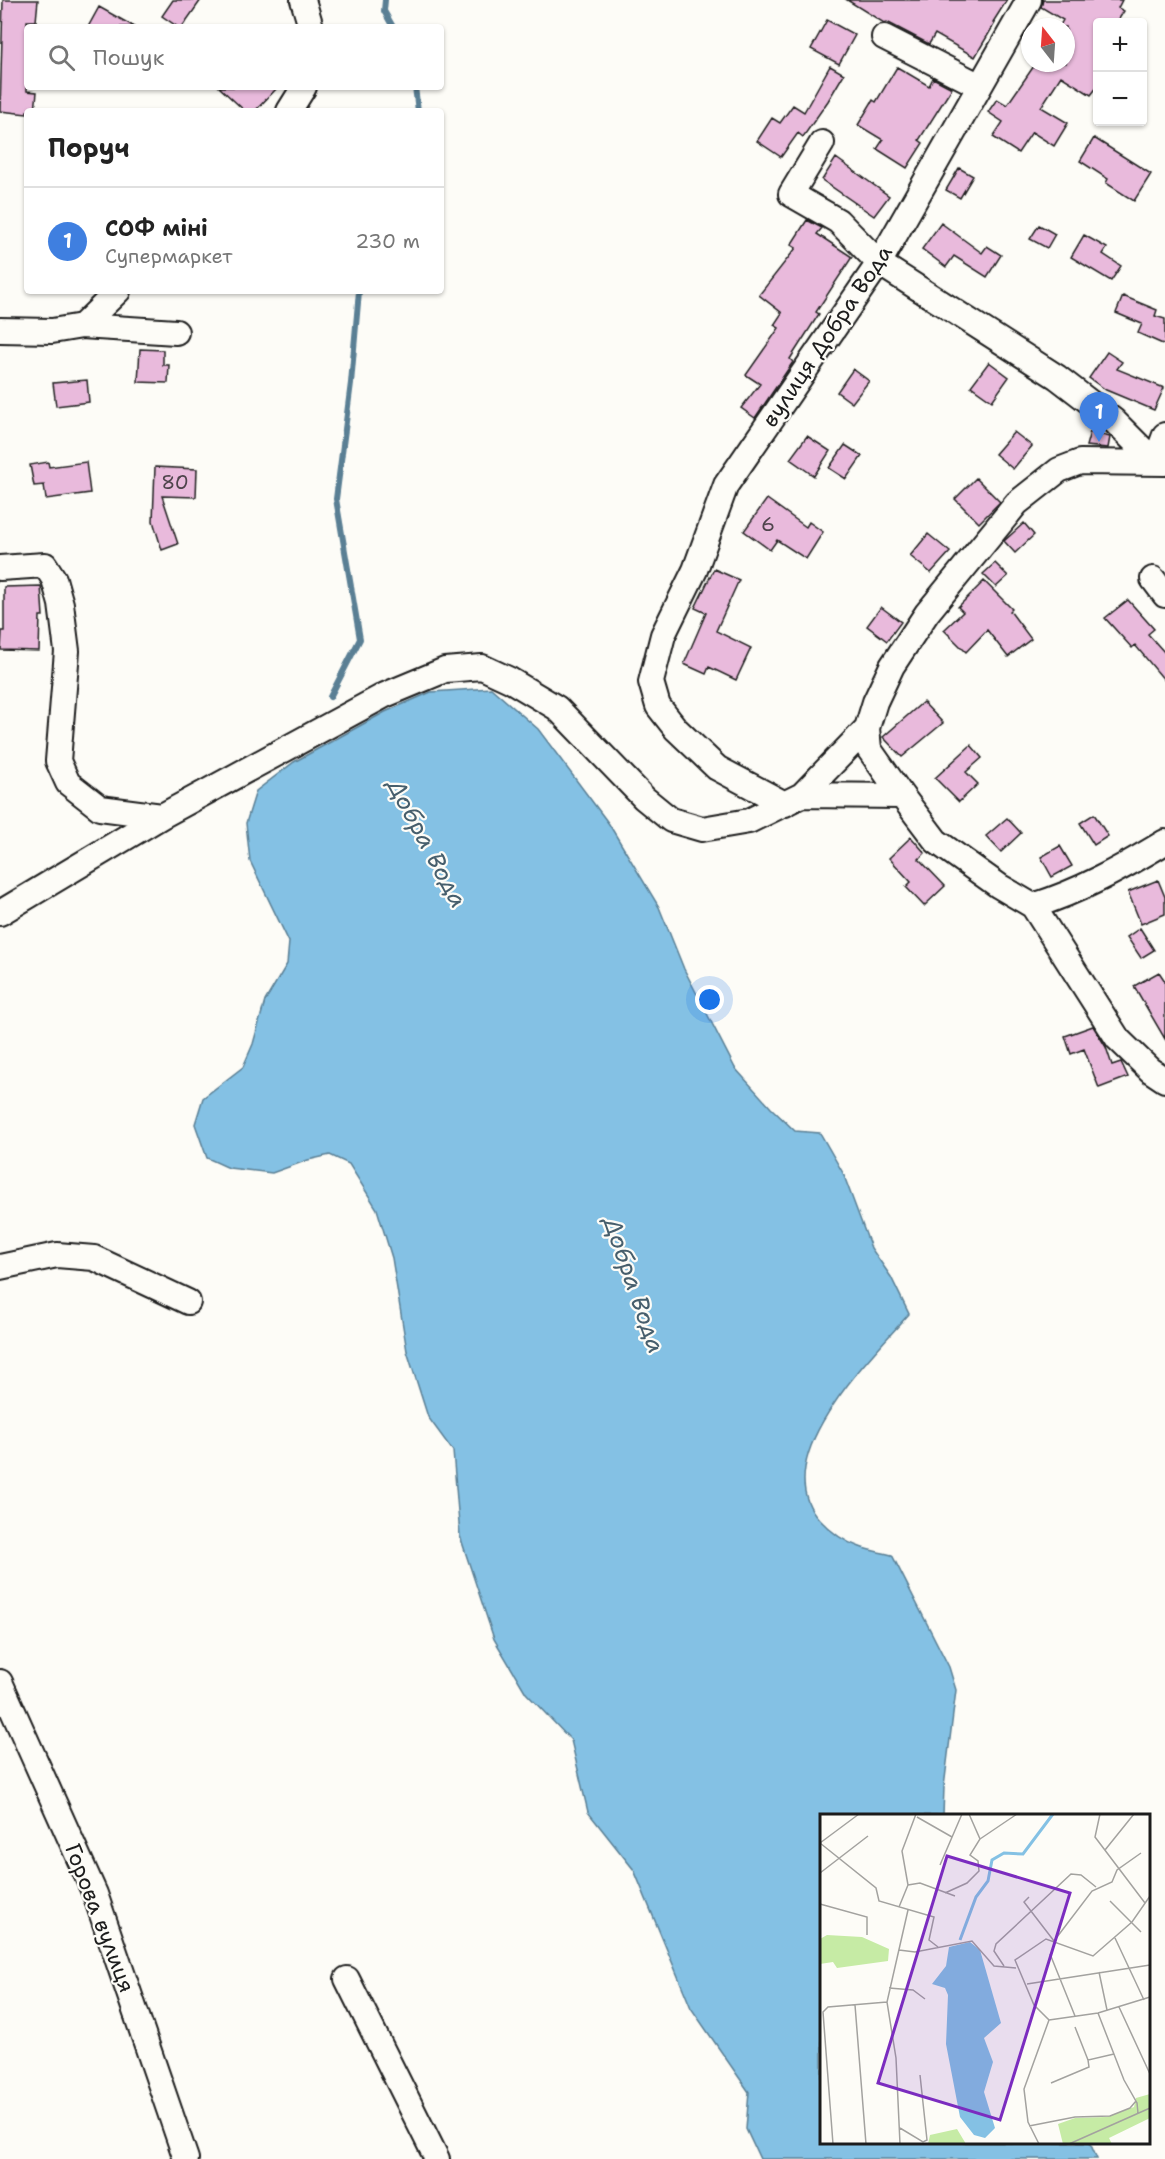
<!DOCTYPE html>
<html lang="uk">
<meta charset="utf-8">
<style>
body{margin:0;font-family:"Shantell Sans",sans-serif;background:#f2f2f2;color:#222}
.controls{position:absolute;right:18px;top:18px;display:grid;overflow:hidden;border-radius:6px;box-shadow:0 2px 4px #0004}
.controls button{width:54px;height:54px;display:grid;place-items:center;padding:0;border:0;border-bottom:2px solid #e0e0e0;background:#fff;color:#222;font:30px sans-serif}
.compass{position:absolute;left:1021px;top:18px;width:54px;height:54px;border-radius:50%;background:#fff;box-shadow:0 2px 4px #0004;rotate:343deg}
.you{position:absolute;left:710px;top:1000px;width:21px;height:21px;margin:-15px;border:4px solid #fff;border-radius:50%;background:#1a73e8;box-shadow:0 0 0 9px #1a73e833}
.badge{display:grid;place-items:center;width:39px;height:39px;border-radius:50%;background:#7c3aed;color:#fff;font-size:20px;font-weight:700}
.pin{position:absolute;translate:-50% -50px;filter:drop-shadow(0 2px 3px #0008)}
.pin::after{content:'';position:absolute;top:32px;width:21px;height:18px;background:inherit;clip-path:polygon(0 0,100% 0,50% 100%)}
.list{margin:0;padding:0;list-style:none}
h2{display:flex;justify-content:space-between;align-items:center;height:78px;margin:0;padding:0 24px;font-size:26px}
h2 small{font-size:20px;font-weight:400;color:#767676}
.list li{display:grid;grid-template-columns:39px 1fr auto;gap:18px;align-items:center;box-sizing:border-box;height:108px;padding:0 24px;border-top:2px solid #e0e0e0}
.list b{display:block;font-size:22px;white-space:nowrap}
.list p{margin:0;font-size:20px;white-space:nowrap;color:#767676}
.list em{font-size:20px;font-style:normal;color:#767676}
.icon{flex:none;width:33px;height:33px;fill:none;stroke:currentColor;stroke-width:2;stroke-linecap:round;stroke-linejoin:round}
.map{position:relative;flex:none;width:1165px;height:2159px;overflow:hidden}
.search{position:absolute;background:#fff;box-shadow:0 2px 4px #0004;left:24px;top:24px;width:420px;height:66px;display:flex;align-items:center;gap:15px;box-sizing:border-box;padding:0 21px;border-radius:6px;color:#767676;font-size:22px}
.panel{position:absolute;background:#fff;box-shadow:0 2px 4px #0004;left:24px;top:108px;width:420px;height:186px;border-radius:6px}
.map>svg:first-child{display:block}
.water{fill:#84c1e4;stroke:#5a7f94;stroke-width:1.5}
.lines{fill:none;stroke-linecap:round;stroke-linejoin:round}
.stream{stroke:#5a7f94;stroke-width:6}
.building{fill:#e9badc;stroke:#1c1c1c;stroke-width:1.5}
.minor-casing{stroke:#1c1c1c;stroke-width:28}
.minor{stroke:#fdfcf7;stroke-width:24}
.labels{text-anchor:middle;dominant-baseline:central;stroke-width:4.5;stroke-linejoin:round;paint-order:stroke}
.number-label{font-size:20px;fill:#4f444c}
.street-label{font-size:22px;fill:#1c1c1c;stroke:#fdfcf7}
.water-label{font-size:24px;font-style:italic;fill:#465e6c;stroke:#fdfcf7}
.inset-river{fill:none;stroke:#84c1e4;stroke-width:3}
.inset-road{fill:none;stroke:#a3a29f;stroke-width:1.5}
.view{fill:#7b2cbf;fill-opacity:0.15;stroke:#7b2cbf;stroke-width:3}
.inset-edge{fill:none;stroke:#1c1c1c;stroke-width:3}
</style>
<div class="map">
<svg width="1165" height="2159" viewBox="0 0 1165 2159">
<rect width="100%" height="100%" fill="#fdfcf7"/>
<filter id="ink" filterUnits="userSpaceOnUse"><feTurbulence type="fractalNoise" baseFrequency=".0167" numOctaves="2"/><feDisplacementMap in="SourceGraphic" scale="12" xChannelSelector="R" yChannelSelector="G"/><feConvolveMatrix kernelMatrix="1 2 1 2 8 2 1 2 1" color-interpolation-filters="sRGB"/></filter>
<g filter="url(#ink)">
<!-- water -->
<path class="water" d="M 491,688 L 538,729 L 609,824 L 659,907 L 684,969 L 735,1068 L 771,1108 L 795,1131 L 820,1133 L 843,1173 L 871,1248 L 891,1277 L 909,1314 C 871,1357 765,1460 819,1519 C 830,1531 844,1542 860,1547 C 870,1551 881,1552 892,1555 L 949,1667 L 956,1690 L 944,1787 L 943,1815 L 822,1816 L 822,2142 L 1090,2143 L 1097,2159 L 760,2159 L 746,2129 L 749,2092 L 691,2008 L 634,1870 L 588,1812 L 571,1740 L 526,1693 L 494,1639 L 460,1536 L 453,1451 L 428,1417 L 407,1351 L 392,1258 L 377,1209 L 349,1164 L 330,1155 L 308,1160 L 272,1173 L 229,1168 L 207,1158 L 195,1124 L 203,1098 L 243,1067 L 253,1044 L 265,1001 L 287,964 L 289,942 L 250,861 L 246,823 L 256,791 L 294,762 L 385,712 L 431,692 Z"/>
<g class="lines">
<!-- stream -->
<path class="stream" d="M 385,0 L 384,11 L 393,27
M 415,87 L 418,111
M 330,697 L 360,639 L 336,499 L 351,383 L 359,291"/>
</g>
<!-- building -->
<path class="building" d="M 3,0 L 38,0 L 36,21 L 27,21 L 27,91 L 37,92 L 35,111 L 27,111 L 27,114 L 0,111 Z
M 173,0 L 201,0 L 182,27 L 178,27 L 162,16 Z
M 847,0 L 1007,0 L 993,22 L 995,23 L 975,57 L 935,34 L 929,44 L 887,22 L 884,23 Z
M 1043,0 L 1122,0 L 1118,8 L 1124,11 L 1117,22 L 1098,22 L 1098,86 L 1091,95 L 1061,76 L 1041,107 L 1068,123 L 1054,146 L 1032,132 L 1018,153 L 993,137 L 1003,122 L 988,112 L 997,99 L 1007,105 L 1036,63 L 1066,63 L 1066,27 L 1059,27 L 1063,20 L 1041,7 Z
M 99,7 L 135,27 L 88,27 Z
M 827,20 L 855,35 L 839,64 L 811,49 Z
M 830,66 L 844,74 L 828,101 L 803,137 L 798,133 L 781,157 L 757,141 L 772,118 L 780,123 L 793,105 L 804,112 Z
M 897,67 L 929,86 L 933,78 L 952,88 L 919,140 L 923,143 L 907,168 L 877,149 L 883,140 L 858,125 L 873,100 L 876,102 Z
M 219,87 L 278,87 L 255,111 L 245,111 Z
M 1094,138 L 1151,174 L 1134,201 L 1106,183 L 1108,179 L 1080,161 Z
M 836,158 L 889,196 L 874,216 L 822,180 Z
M 959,168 L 973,176 L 960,198 L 946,190 Z
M 807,220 L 822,228 L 817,234 L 852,257 L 816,312 L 819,314 L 790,359 L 793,362 L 755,418 L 741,408 L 760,384 L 746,375 L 779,328 L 774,325 L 782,313 L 759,295 L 796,248 L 791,245 Z
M 941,223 L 982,253 L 987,246 L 1001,255 L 987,277 L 954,256 L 946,267 L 922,249 Z
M 1039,225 L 1055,234 L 1047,248 L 1030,239 Z
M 1084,235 L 1107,248 L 1103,254 L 1121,266 L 1111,281 L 1071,257 Z
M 1123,296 L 1157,310 L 1155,316 L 1165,319 L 1165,345 L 1138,333 L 1142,324 L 1116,313 Z
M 140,349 L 163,350 L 163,365 L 169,365 L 168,383 L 138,382 Z
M 1107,352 L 1122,362 L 1117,369 L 1164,388 L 1154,410 L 1106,390 L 1089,378 Z
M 989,362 L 1009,377 L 992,401 L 971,386 Z
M 853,369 L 869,381 L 852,403 L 837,392 Z
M 87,380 L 89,402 L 56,406 L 53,383 Z
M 1014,432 L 1032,446 L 1013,469 L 995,454 Z
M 1090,432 L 1110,437 L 1108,448 L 1086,446 Z
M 807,436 L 830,451 L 814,476 L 790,459 Z
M 845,445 L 862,456 L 846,479 L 829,468 Z
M 48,462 L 49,467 L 86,462 L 90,493 L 46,499 L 44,485 L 34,486 L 30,465 Z
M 155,467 L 197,469 L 196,497 L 162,496 L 178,544 L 162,550 L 153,521 Z
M 976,478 L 1000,502 L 979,523 L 955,499 Z
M 767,499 L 806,527 L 809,522 L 823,532 L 806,559 L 777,540 L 770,550 L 744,531 Z
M 1024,523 L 1034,535 L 1015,553 L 1004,541 Z
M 928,534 L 950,552 L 931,573 L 910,556 Z
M 995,563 L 1008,576 L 996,587 L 983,574 Z
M 714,569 L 739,580 L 716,631 L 751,648 L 736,680 L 709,667 L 706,674 L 684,664 L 706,613 L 695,608 Z
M 984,581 L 1012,609 L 1010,611 L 1031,639 L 1008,657 L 987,630 L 966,652 L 944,630 L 963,612 L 958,607 Z
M 41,586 L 43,616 L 40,616 L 39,651 L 1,650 L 2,631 L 4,631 L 4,587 Z
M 1128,600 L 1154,629 L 1148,634 L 1165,653 L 1165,681 L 1135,645 L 1132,648 L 1105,618 Z
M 881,607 L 901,622 L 887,641 L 867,626 Z
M 923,702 L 943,723 L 902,757 L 883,737 Z
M 971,745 L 982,758 L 966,772 L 978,784 L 959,802 L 935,778 Z
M 1094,814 L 1108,836 L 1094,845 L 1080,823 Z
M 1007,818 L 1021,833 L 1001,852 L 986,836 Z
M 911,837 L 925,853 L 919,859 L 945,886 L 924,906 L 906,887 L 911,882 L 889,858 Z
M 1060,846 L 1072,866 L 1052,877 L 1041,857 Z
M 1158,880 L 1165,897 L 1165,914 L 1141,924 L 1128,892 Z
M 1140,928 L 1154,950 L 1141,958 L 1127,937 Z
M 1159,972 L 1165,981 L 1165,1039 L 1134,986 Z
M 1093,1026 L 1106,1047 L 1112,1065 L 1121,1062 L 1128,1077 L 1099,1088 L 1084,1049 L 1071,1054 L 1065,1036 Z"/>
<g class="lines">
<!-- minor casing -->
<g class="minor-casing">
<path id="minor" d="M 303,0 L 311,27
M 884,37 L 980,86
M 289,111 L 304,87
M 822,143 L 791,194 L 838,221 L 879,263 L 1057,377 L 1113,420 L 1155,462 L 1165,435
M 82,326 L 118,291
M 0,330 L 52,331 L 82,326 L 176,332
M 1165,463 L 1080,462 L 1059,470 L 1017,503 L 927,613 L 892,666 L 875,702 L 867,728 L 869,749 L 902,796 L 936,841 L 999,886 L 1033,906 L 1118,1039 L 1150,1070 L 1165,1080
M 0,568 L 45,565 L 54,579 L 61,604 L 67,651 L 58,761 L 68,783 L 100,808 L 162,816
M 1153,579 L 1165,595
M 802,795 L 867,728
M 785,804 L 717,768 L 676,729 L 658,706 L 651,682 L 663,635 L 695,570 L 726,485 L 879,263 L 1029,0
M 1033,906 C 1081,891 1122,868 1165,842
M 0,913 L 162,816 L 385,695 L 445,670 L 482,667 L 510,680 L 557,708 L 644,798 L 671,820 L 702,829 L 749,821 L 802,795 L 902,796
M 0,1267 L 57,1255 L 94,1258 L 188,1302
M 0,1682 L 95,1894 L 186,2159
M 347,1979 L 437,2159"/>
</g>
<!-- minor -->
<use href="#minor" class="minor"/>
</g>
</g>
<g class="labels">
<!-- number labels -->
<g class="number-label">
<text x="175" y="482">80</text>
<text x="768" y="524">6</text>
</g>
<!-- street labels -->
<g class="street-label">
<text transform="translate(827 336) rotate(-56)">вулиця Добра Вода</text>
<text transform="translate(100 1918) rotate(69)">Горова вулиця</text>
</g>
<!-- water labels -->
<g class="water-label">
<text transform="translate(427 843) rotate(62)">Добра Вода</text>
<text transform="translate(634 1285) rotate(71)">Добра Вода</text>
</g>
</g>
<!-- overview -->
<g transform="translate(820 1814)">
<rect width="330" height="330" fill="#fdfcf7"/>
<path d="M 7,121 L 42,123 L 69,135 L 68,147 L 17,154 L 13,148 L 0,150 L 0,125 ZM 330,280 L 330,304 L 289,324 L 292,330 L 243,330 L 238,310 L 255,304 L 286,303 L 314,293 L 316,284 ZM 137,315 L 146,330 L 108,330 L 110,321 Z" fill="#c6eba5"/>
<path d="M 150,128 L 160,136 L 181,209 L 164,224 L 173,248 L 164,278 L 175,314 L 165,324 L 154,321 L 140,303 L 126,230 L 128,181 L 125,174 L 112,170 L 126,152 L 129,133 Z" fill="#84c1e4"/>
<path class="inset-river" d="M 140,126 L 156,83 L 168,67 L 172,46 L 184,39 L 203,40 L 233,0"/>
<path class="inset-road" d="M 280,0 L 275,23 L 325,89M 97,3 L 132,23M 160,25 L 197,0M 0,29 L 56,74 L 59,87 L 114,103 L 109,126 L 118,133M 0,29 L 39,0M 285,36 L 314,0M 120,51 L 142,0M 0,59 L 48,22M 88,71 L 100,69 L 135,82M 125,79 L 147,69 L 159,57 L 158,47 L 150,41 L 160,25 L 149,0M 209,83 L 204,88 L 234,127 L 272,77 L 292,68 L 297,56 L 321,39M 290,87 L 321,118M 0,90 L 47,103 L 47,121M 79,93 L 88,71 L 82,37 L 96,0M 295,124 L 324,186M 79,136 L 95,138 L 152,127 L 174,152 L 196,154M 230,140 L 255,202M 184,152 L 174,137 L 176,130 L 251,60 L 261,61 L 276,73M 279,158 L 287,196M 207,170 L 330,151M 69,174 L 93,176 L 105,185M 35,191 L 46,330M 299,193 L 330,260M 278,199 L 304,266 L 317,289 L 318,299M 229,206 L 278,199 L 330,183M 255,213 L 268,246M 231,269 L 269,253 L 268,246 L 294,240M 209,312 L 255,303 L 290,302 L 310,294 L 316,287M 80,314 L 103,328 L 107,326 L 100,261M 13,330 L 3,198 L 8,193 L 67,188M 80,330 L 76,244 L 67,188 L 88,96M 219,330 L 208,308 L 204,275 L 229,206 L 214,191 L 195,146 L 226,125 L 273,142 L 312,108 L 330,82M 249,330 L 330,294"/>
<path class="view" d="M 127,42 L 250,79 L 180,306 L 58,269 Z"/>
<rect width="330" height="330" class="inset-edge"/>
</g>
</svg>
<div class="controls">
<button>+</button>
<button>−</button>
</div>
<svg class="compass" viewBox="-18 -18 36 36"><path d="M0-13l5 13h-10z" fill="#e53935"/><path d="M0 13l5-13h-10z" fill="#767676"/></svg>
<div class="you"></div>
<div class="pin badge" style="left:1099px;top:442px;background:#3f7fe0">1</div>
<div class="search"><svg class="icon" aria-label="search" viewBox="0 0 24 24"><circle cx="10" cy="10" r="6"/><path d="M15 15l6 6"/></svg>Пошук</div>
<section class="panel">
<h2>Поруч<small></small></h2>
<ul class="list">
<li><span class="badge" style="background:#3f7fe0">1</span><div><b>СОФ міні</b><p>Супермаркет</p></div><em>230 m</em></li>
</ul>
</section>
</div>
